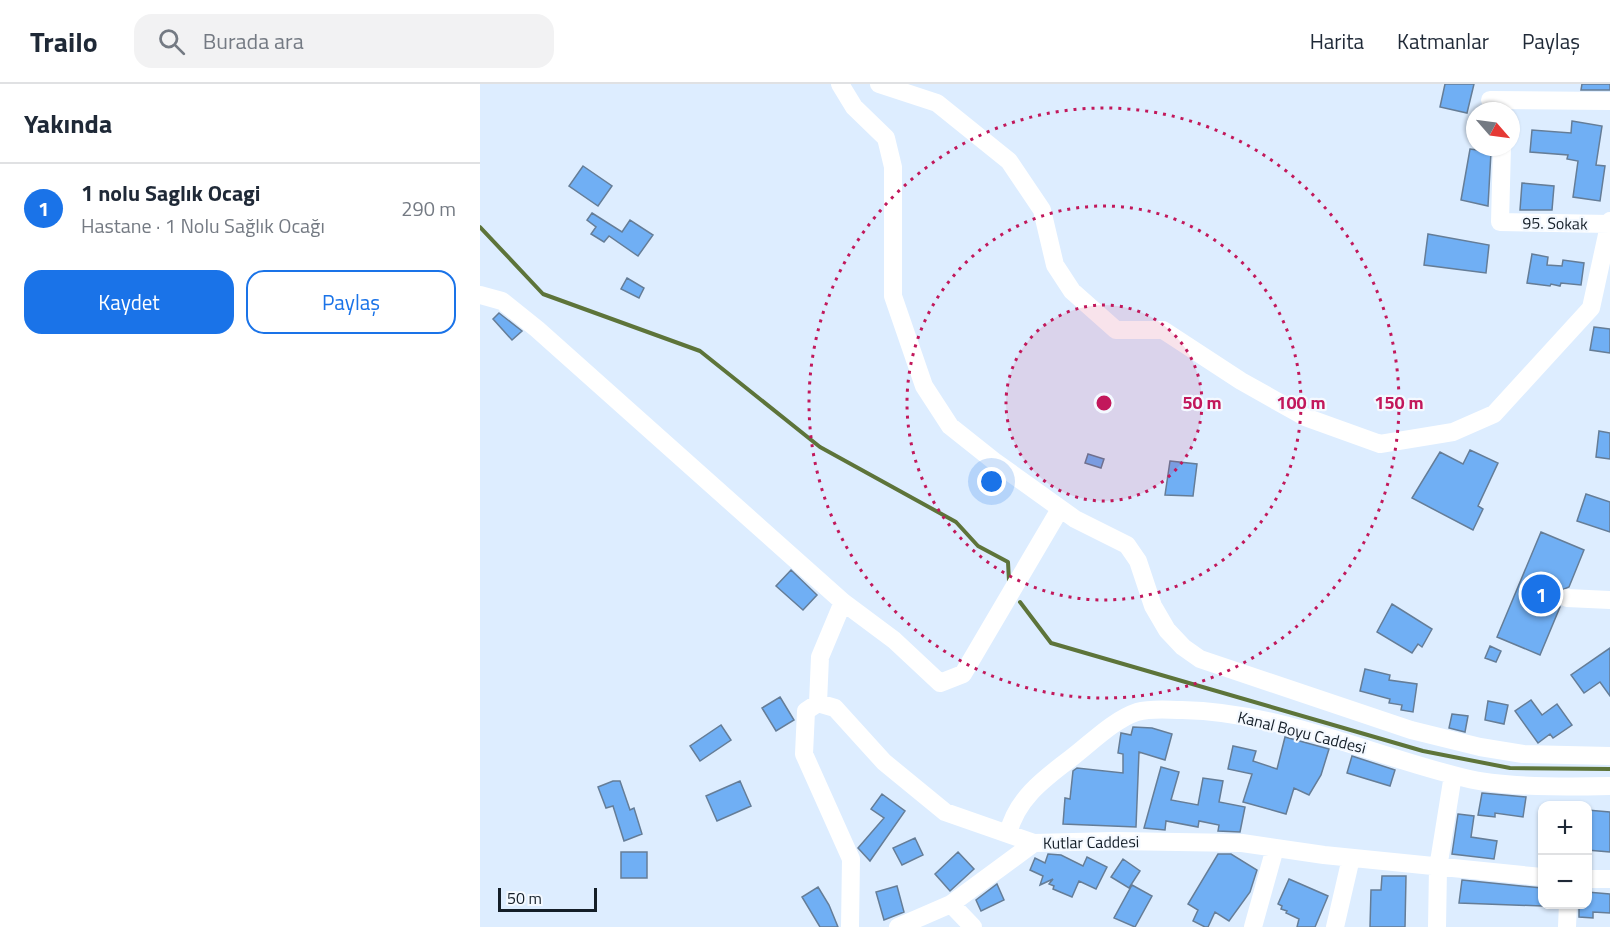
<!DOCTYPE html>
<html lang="tr">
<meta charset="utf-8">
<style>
body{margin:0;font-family:"Titillium Web",sans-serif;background:#f2f2f3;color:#1f2937}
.controls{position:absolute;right:18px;bottom:18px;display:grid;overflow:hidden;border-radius:12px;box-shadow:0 2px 4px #0004}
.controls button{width:54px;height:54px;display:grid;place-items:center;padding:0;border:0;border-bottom:2px solid #e0e1e3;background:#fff;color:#1f2937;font:30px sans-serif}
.compass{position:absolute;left:986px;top:18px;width:54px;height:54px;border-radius:50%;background:#fff;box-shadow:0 2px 4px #0004;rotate:118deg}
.scale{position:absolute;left:18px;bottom:15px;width:99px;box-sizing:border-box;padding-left:6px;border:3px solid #141e28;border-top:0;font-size:16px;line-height:21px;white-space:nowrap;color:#141e28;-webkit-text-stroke:4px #f4f9ff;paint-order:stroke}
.you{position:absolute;left:512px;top:398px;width:21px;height:21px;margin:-15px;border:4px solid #fff;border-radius:50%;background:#1a73e8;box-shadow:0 0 0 9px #1a73e833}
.badge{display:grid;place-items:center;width:39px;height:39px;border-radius:50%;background:#1a73e8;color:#fff;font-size:20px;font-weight:700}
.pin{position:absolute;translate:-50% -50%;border:3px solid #fff;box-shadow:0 2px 6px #0006}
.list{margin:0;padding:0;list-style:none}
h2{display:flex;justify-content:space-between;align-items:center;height:78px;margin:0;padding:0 24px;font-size:26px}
h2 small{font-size:20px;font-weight:400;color:#747a83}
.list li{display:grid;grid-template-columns:39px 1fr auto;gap:18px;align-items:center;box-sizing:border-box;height:90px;padding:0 24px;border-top:2px solid #e0e1e3}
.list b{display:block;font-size:22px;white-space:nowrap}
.list p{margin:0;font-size:20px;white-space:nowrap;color:#747a83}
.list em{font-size:20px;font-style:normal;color:#747a83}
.actions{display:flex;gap:12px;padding:18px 24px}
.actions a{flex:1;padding:14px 0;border:2px solid #1a73e8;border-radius:18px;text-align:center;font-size:21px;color:#1a73e8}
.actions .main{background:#1a73e8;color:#fff}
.icon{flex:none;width:33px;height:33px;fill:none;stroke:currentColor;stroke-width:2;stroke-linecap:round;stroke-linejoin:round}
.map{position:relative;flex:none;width:1130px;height:843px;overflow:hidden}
header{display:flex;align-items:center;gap:36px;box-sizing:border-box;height:84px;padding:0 30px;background:#fff;border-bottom:2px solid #e0e1e3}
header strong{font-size:28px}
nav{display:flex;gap:33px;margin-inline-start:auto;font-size:21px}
.search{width:420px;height:54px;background:#f2f2f3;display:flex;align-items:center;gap:15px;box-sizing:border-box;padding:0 21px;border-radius:18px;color:#747a83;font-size:22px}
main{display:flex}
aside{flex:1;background:#fff}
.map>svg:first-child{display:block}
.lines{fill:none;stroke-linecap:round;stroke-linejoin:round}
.stream{stroke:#5d743a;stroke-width:4}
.building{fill:#70aff4;stroke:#657d97;stroke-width:1.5}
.minor{stroke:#fff;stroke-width:18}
.ring{fill:none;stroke:#c2185b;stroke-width:3;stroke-dasharray:3 6}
.labels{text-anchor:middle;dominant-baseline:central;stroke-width:4.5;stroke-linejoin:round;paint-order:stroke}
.street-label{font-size:16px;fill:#141e28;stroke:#f4f9ff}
.centre{fill:#c2185b;stroke:#f4f9ff;stroke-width:3}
.ring-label{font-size:18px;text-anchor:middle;font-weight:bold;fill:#c2185b;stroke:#f4f9ff;stroke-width:4.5;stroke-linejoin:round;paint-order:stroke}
</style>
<header>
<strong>Trailo</strong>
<div class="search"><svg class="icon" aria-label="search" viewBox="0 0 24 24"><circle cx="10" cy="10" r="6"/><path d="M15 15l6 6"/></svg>Burada ara</div>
<nav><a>Harita</a><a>Katmanlar</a><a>Paylaş</a></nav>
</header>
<main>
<aside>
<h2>Yakında<small></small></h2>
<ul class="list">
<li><span class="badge">1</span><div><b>1 nolu Saglık Ocagi</b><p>Hastane · 1 Nolu Sağlık Ocağı</p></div><em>290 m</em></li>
</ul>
<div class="actions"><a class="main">Kaydet</a><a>Paylaş</a></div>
</aside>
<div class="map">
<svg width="1130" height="843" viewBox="0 0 1130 843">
<rect width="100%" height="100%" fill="#ddedff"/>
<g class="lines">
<!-- stream -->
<path class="stream" d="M 0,143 L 63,210 L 220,267 L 340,363 L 476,438 L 498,462 L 528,478 L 529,497
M 540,518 L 571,559 L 943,667 L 1030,684 L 1130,685"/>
</g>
<!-- building -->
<path class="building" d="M 965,0 L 994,0 L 987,29 L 960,23 Z
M 1102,0 L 1130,0 L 1130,6 L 1101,6 Z
M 1092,37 L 1122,42 L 1116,81 L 1125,82 L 1120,117 L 1093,113 L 1098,77 L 1087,75 L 1088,71 L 1050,68 L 1052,46 L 1091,49 Z
M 990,65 L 1011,68 L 1008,122 L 981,116 Z
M 103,82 L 132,102 L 118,122 L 89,102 Z
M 1042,99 L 1074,102 L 1072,126 L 1040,126 Z
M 112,129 L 142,148 L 150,136 L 173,151 L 158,172 L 129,152 L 124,158 L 111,150 L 116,143 L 107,136 Z
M 948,150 L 1009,161 L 1006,189 L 944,181 Z
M 1052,170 L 1068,173 L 1067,181 L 1082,182 L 1083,176 L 1104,179 L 1101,201 L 1081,199 L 1080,202 L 1071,200 L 1070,202 L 1047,199 Z
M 147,194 L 164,204 L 159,214 L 141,205 Z
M 19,229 L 42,247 L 32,256 L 13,235 Z
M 1114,243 L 1130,245 L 1130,269 L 1110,266 Z
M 1119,347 L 1130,349 L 1130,375 L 1116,373 Z
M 990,366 L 1018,379 L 998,422 L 1003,425 L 993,446 L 932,414 L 960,368 L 983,380 Z
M 608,370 L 624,375 L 621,384 L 605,379 Z
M 690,377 L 717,380 L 713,412 L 685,411 Z
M 1106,410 L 1130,418 L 1130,448 L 1097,437 Z
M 1061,448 L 1104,466 L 1089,503 L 1077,508 L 1076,514 L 1080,523 L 1060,571 L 1017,553 Z
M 311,486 L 337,511 L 323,526 L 296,502 Z
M 912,520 L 952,545 L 942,563 L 938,560 L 932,569 L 897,548 Z
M 1010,562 L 1021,567 L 1016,578 L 1005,574 Z
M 1130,564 L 1130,612 L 1120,598 L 1104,609 L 1091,591 Z
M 885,585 L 910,591 L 909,596 L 937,600 L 933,628 L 921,626 L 922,621 L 909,619 L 910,615 L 880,607 Z
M 300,613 L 314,636 L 296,647 L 282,624 Z
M 1051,616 L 1062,631 L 1077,620 L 1092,641 L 1073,654 L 1070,650 L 1058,659 L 1035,627 Z
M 1008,617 L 1028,621 L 1024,640 L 1005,636 Z
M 972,630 L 988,632 L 985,648 L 969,644 Z
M 241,641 L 251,656 L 220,677 L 210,662 Z
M 653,643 L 672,644 L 692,650 L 685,676 L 659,668 L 656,743 L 583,740 L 585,714 L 590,715 L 593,687 L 597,684 L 643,689 L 643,670 L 638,669 L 641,649 L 651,651 Z
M 805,653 L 849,665 L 841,691 L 829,711 L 814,704 L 806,730 L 763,718 L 772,690 L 748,685 L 753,662 L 776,667 L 773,677 L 797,685 Z
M 872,672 L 915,686 L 910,702 L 867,689 Z
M 681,683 L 699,688 L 691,716 L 718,721 L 723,694 L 743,697 L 739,718 L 765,723 L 760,748 L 738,747 L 739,741 L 719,737 L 718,743 L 686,737 L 685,746 L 664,744 Z
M 133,697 L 140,697 L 150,726 L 154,724 L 162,750 L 144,757 L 133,722 L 126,724 L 118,703 Z
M 260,697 L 271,722 L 237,737 L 226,712 Z
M 1002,709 L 1046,713 L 1043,733 L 1015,729 L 1015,733 L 998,731 Z
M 402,710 L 425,727 L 390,777 L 378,764 L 404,734 L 391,725 Z
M 1107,726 L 1130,728 L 1130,768 L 1107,766 Z
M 978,730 L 994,732 L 991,753 L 1017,757 L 1014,775 L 972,770 Z
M 435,754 L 443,771 L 422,781 L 413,764 Z
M 141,768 L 167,768 L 167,794 L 141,794 Z
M 478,768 L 494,785 L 470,807 L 455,790 Z
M 568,770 L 581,771 L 603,782 L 607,773 L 627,783 L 616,805 L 599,797 L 592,813 L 573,805 L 574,802 L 569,800 L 573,795 L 560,801 L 563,792 L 550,786 L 555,774 L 565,779 Z
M 738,770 L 751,770 L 777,786 L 770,808 L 749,837 L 735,828 L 728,843 L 725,843 L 713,837 L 718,826 L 708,820 Z
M 643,775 L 660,787 L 649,804 L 631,793 Z
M 902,792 L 926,792 L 925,843 L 890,843 L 891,806 L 901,806 Z
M 809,795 L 848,812 L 835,843 L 817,843 L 819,835 L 806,829 L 807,827 L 801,825 L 802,822 L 798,820 Z
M 982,796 L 1062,804 L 1062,822 L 979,819 Z
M 517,800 L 524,816 L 501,827 L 496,816 Z
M 652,801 L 672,812 L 655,843 L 634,834 Z
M 417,802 L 424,828 L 404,836 L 396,808 Z
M 338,803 L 349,821 L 358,843 L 340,843 L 322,813 Z
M 1107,808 L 1130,810 L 1130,829 L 1113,828 L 1113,834 L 1099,833 L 1099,820 L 1107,820 Z"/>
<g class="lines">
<!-- minor -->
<path class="minor" d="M 360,0 L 374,23 L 406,54 L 413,83 L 413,212 L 444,302 L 470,342 L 514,377 L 595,435 L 647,461 L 658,477 L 673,522 L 687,546 L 703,563 L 720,575 L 931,646 L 1000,663 L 1043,670 L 1130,672
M 399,0 L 457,19 L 529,77 L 562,126 L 575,181 L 592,207 L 636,246 L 683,246 L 761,297 L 825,333 L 900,360 L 973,348 L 1014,330 L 1111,224 L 1130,137
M 1010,16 L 1130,17
M 1022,63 L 1020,138 L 1130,140
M 0,211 L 22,217 L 57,245 L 363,518
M 1087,514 L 1130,516
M 338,619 L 340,573 L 363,518 L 414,556 L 460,599 L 483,590 L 580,425
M 528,750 C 536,716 562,696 590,675 C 610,660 633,636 657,628 C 672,624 687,626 702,626 C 801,628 890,671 985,694 C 1024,704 1089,703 1130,702
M 1108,795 L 1130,795
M 471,820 L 493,843
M 370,843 L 371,775 L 324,670 L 326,627 L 338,619 L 355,624 L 404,678 L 465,728 L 554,759 L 633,757 L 762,759 L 844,771 L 1062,793
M 418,843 L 471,820 L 554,759
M 773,843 L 795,764
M 855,843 L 871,774
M 957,843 L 958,784 L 973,691
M 1087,843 L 1088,820"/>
</g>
<!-- distance rings -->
<circle cx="624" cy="319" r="98" fill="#c2185b" fill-opacity=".12"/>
<g class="ring">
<circle cx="624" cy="319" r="98"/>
<circle cx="624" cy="319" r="197"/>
<circle cx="624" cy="319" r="295"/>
</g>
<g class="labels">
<!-- street labels -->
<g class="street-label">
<text transform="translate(1075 139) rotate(1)">95. Sokak</text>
<text transform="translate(822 648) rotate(14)">Kanal Boyu Caddesi</text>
<text transform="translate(611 758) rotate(-1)">Kutlar Caddesi</text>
</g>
</g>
<circle cx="624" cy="319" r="9" class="centre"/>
<g class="ring-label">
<text x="722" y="325">50 m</text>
<text x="821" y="325">100 m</text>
<text x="919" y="325">150 m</text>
</g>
</svg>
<div class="controls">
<button>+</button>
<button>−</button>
</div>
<svg class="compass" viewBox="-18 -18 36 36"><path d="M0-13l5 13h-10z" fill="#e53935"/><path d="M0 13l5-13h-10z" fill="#747a83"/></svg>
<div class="scale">50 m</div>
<div class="you"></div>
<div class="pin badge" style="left:1061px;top:510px">1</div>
</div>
</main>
